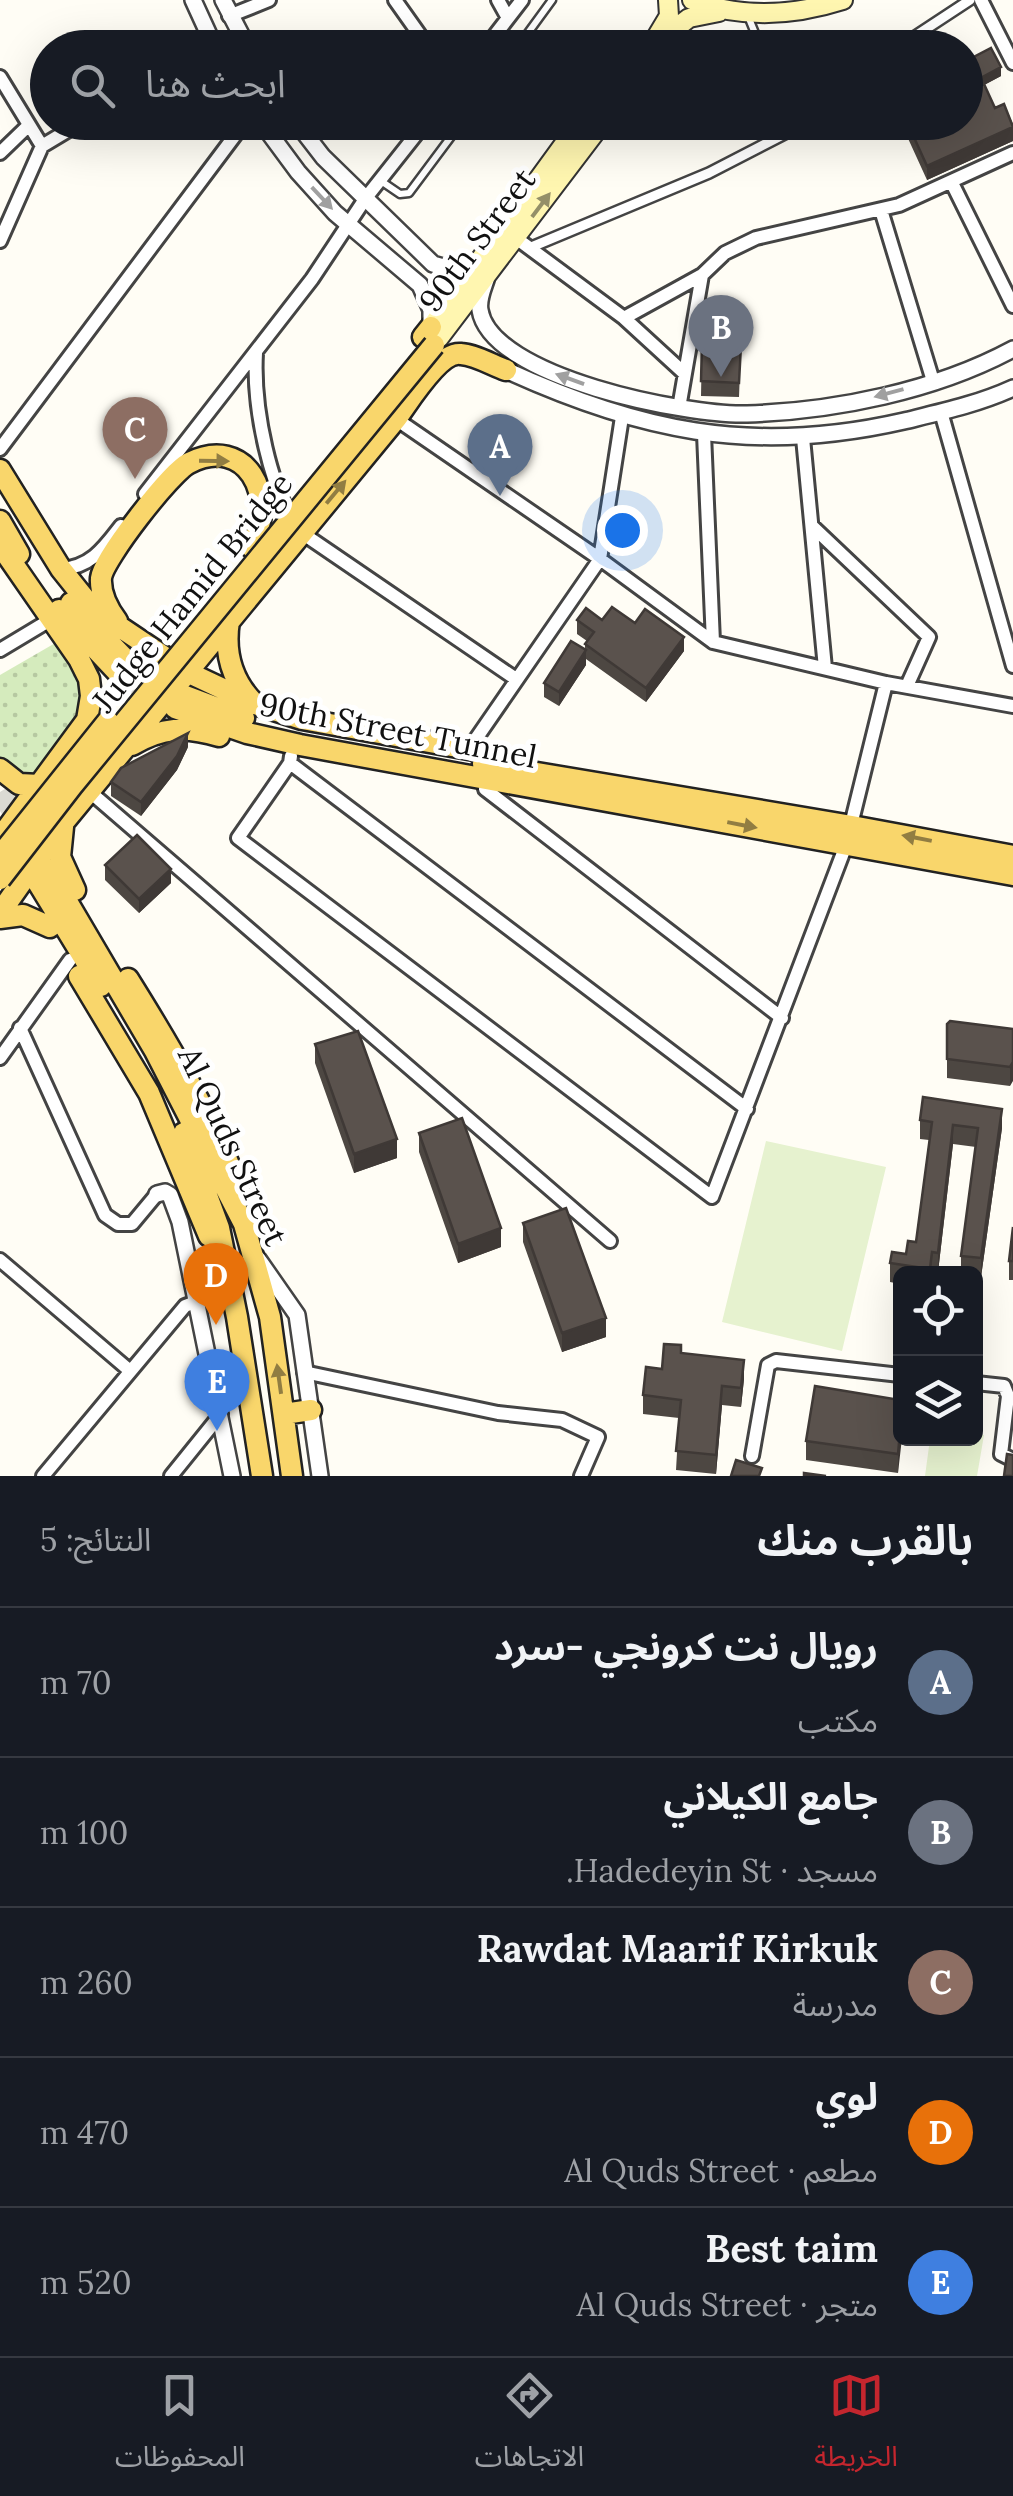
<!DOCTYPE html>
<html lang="ar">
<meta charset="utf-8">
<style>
body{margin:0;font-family:Lora,"Noto Sans Arabic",serif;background:#242831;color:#f1f3f6;direction:rtl}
.controls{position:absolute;right:30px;bottom:30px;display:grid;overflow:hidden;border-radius:15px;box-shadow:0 10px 40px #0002}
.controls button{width:90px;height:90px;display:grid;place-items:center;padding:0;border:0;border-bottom:2px solid #363941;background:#171b24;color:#f1f3f6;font:50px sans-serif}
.you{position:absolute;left:622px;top:530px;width:35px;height:35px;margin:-25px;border:8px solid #fff;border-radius:50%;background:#1a73e8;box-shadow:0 0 0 15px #1a73e833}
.badge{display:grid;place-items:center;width:65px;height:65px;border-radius:50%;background:#c4262e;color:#fff;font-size:32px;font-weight:700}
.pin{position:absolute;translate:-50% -82px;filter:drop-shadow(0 2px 5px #0008)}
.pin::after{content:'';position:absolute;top:52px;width:35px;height:30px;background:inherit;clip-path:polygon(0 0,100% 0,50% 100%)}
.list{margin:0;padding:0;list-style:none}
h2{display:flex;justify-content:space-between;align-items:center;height:130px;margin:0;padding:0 40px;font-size:42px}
h2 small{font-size:32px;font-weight:400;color:#9ea1a6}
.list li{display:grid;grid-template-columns:65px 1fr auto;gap:30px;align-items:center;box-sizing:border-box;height:150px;padding:0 40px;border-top:2px solid #363941}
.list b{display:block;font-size:38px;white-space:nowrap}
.list p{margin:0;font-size:32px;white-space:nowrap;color:#9ea1a6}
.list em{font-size:32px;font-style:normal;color:#9ea1a6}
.icon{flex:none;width:55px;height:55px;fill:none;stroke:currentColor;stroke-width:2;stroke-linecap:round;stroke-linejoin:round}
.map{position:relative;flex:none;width:1013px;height:1476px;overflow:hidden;direction:ltr}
.search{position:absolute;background:#171b24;box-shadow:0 10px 40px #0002;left:30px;right:30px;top:30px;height:110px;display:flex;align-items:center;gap:25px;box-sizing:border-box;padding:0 35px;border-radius:55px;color:#9ea1a6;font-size:38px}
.sheet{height:880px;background:#171b24}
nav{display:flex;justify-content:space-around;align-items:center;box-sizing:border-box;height:140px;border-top:2px solid #363941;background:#171b24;font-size:28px;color:#9ea1a6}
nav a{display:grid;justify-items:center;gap:5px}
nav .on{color:#c4262e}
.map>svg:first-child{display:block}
.grass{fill:url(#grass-dots)}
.pitch{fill:#e6f2cf}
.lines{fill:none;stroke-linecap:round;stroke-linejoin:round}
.primary-tunnel{stroke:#dbdad3;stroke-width:20;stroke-dasharray:20 10;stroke-linecap:butt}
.service-casing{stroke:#444;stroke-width:11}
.pedestrian-casing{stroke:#444;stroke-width:14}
.minor-casing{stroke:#444;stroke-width:18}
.tertiary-casing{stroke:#444;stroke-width:20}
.secondary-casing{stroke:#333;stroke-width:22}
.primary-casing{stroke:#222;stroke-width:25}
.service{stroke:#fff;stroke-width:6}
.pedestrian{stroke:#fff;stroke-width:9}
.minor{stroke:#fff;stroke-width:12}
.tertiary{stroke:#fff;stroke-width:15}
.secondary{stroke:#fff6b0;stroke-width:18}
.primary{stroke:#f9d66b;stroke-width:20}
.primary-bridge-casing{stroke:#222;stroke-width:25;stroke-linecap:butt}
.primary-bridge{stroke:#f9d66b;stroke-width:20}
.wall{fill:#4d4742}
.shaded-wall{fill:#3f3936}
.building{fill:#5a524d;stroke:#3f3936;stroke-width:2.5}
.oneway{fill:#a0a0a0}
.oneway2{fill:#948f68}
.oneway3{fill:#917d42}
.labels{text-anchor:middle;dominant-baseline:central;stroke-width:10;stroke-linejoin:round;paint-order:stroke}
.street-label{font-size:32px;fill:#111;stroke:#fff}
</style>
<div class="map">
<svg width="1013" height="1476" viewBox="0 0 1013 1476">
<defs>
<pattern id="grass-dots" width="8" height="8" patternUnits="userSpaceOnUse" patternTransform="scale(2.5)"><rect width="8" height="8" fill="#d5ebbd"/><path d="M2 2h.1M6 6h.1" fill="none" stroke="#b6c8a1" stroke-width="1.8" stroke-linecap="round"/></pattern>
</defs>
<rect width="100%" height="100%" fill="#fffdf5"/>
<!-- grass -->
<path class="grass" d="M 57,642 L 90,689 L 84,707 L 40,785 L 0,767 L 0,675 Z"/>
<!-- pitch -->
<path class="pitch" d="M 766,1141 L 886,1167 L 842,1351 L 722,1322 Z
M 976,1434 L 984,1435 L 977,1476 L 925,1476 L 930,1439 L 976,1438 Z"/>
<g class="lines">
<!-- primary-tunnel -->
<path class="primary-tunnel" d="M 129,663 L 173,689
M 120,675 L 161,700
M 0,792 L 23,829"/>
<!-- service casing -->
<g class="service-casing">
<path id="service" d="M 748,16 L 761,48
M 517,48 L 552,0
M 381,181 L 400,194 L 409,193 L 462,122"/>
</g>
<!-- pedestrian casing -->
<g class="pedestrian-casing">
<path id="pedestrian" d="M 897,48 L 970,0
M 529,248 L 709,173 L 808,122"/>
</g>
<!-- minor casing -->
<g class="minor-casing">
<path id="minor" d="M 395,0 L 429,48
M 498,0 L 508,18
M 981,0 L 1013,63
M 229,16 L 269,0
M 485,48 L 522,0
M 0,77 L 42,146 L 0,241
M 42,146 L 82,122
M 0,153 L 28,126
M 952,183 L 1013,306
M 881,210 L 933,381
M 516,238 L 624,318 L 684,373
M 624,318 L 702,275
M 256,353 C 253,405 269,493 302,533 L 516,679
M 679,408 L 702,275 L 725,253 L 756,238 L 899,205 L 1013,153
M 941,412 L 1013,666
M 396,419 L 600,559 L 713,642 L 886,683 L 1013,706
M 704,434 L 713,642
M 803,438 L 825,668
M 0,449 L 245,122
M 145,494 L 312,279 L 365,199 L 426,122
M 812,526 L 929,637 L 907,686
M 61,569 C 91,567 104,548 121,526
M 0,650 L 50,620
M 469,749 L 600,559 L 622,417
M 291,756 L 290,763 L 238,838 L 712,1197 L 846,845 L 886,683
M 290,763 L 747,1109
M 485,789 L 782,1018
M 89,791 L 610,1241
M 20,1028 L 105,1215 L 118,1224 L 132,1224 L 157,1194
M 0,1058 L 70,960
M 0,1260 L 129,1370
M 304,1372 L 498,1413 L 562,1420 L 598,1437 L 581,1476
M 976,1383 L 1004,1386 L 1008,1396 L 1001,1454 L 1013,1460
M 752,1456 L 768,1365 L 776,1361 L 900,1375
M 43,1476 L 185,1306 L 198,1301
M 171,1476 L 221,1414"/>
</g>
<!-- tertiary casing -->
<g class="tertiary-casing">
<path id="tertiary" d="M 193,0 L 215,48
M 223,0 L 248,48
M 261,122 L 298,172 L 335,213 L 420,285 L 431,310 L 431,327
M 296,122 L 323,157 L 433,264 L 457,271 L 475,266
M 486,280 C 483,289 478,300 480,310 C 491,378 689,416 747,414 C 835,411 935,391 1013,349
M 497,366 C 636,431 751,456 904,421 C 941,412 978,404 1013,388
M 157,1194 L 165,1192 L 170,1195 L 180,1222 L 232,1476
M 258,1259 L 297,1315 L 320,1476"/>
</g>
<!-- secondary casing -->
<g class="secondary-casing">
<path id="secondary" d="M 692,0 C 742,19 793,16 843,0
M 657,36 L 669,16 L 668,0
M 650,48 L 689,18 L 719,12
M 431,327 L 580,122
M 439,338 L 603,122"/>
</g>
<!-- primary casing -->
<g class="primary-casing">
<path id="primary" d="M 423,337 L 431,327
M 0,470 L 61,569 L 93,609 L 187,672 L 255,704 L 302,719 L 502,755
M 0,521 L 19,554
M 0,545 L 79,659 L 89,679 L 91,696 L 87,720 L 0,838
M 71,603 L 129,663
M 59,610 L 120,675
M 117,621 C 108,609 100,594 101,578 C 103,559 171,472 189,463 C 246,434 279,496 251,547
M 229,621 C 224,652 231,679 253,702
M 183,695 L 244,718
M 175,708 L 247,733 L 300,745 L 1013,875
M 132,745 C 162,727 186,726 219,736
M 483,764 L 852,826 L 1013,856
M 0,769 L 19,784 L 40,785
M 63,827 L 60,857 L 75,890
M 48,869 L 155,1051 L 244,1224 L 270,1317 L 292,1476
M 37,881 L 101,986
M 0,913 L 64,822 L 396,419 C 409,402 439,351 461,354 C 476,355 492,365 506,370
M 0,918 L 23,915 L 50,927
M 79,976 L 149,1093 L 209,1236
M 128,979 C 170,1046 210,1114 238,1187
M 184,1133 L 219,1228 L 237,1317 L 262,1476
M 284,1414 L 311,1410"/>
</g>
<!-- service -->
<use href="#service" class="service"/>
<!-- pedestrian -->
<use href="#pedestrian" class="pedestrian"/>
<!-- minor -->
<use href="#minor" class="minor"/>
<!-- tertiary -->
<use href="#tertiary" class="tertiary"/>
<!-- secondary -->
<use href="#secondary" class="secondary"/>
<!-- primary -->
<use href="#primary" class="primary"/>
<!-- primary-bridge casing -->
<g class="primary-bridge-casing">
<path id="primary-bridge" d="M 0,856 L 108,721
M 0,879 L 72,786 L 434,345"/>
</g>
<!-- primary-bridge -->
<use href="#primary-bridge" class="primary-bridge"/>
</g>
<!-- wall -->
<path class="wall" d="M 991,48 L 1001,67 L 1001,76 L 984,85 L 995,108 L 1004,104 L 1013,124 L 1013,141 L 927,180 L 906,134 L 906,122 L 966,122 L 966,93 L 972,90 L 966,78 L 966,61 Z
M 702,343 L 741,345 L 739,397 L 701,396 Z
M 577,620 L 635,623 L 684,651 L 646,702 L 586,659 L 586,665 L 559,706 L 544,697 L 544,683 L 585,650 L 585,644 L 587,641 L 577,634 Z
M 188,747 L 177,770 L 141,816 L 111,796 L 111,782 Z
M 105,865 L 171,883 L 139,913 L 105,880 Z
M 947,1024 L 1013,1029 L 1010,1086 L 947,1078 Z
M 315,1044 L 397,1158 L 354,1173 L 315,1063 Z
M 920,1120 L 1002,1128 L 981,1277 L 976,1276 L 976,1274 L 961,1274 L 961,1256 L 976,1147 L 953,1144 L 938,1272 L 900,1274 L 900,1284 L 890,1282 L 890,1263 L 906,1254 L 916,1242 L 929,1140 L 920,1139 Z
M 419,1133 L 501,1247 L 458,1263 L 419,1152 Z
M 523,1223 L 606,1337 L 562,1352 L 523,1242 Z
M 1013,1227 L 1013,1280 L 1009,1280 L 1009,1261 Z
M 681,1353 L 744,1379 L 741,1407 L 722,1405 L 716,1474 L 676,1470 L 679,1418 L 643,1414 L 643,1395 L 662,1369 Z
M 900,1400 L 898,1473 L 806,1460 L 806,1441 Z"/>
<!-- shaded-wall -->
<path class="shaded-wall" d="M 1001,67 L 1001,76 L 973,91 L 973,82 Z
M 1013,127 L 1013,141 L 927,180 L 927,166 Z
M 684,637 L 684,651 L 646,702 L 646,688 Z
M 586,650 L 586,665 L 559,706 L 559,692 Z
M 188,733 L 188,747 L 177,770 L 141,816 L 141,802 Z
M 171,869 L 171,883 L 139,913 L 139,899 Z
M 1013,1062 L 1013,1081 L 1010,1086 L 1010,1067 Z
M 1002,1109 L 1002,1128 L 981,1277 L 981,1258 Z
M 953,1125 L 953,1144 L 938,1272 L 938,1253 Z
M 397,1139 L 397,1158 L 354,1173 L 354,1154 Z
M 501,1228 L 501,1247 L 458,1263 L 458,1244 Z
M 606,1318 L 606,1337 L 562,1352 L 562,1333 Z
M 744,1360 L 744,1379 L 741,1407 L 741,1388 Z
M 722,1386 L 722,1405 L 716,1474 L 716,1455 Z
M 900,1438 L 902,1438 L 898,1473 L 898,1454 Z"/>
<!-- building -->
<path class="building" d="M 991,48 L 1001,67 L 973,82 L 966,68 L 966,61 Z
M 984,84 L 995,108 L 1004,104 L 1013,127 L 927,166 L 907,122 L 966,122 L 966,93 Z
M 702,343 L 741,345 L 739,383 L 701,381 Z
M 612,607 L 635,623 L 645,609 L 684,637 L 646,688 L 585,644 L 594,632 L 577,620 L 586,608 L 602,620 Z
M 571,641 L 586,650 L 559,692 L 544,683 Z
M 188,733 L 177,756 L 141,802 L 111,782 L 121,768 Z
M 137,835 L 171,869 L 139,899 L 105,865 Z
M 950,1021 L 1013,1029 L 1013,1062 L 1010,1067 L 947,1059 L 947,1024 Z
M 358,1031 L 397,1139 L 354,1154 L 315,1044 Z
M 923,1097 L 1002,1109 L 981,1258 L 961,1256 L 978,1128 L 953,1125 L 938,1253 L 932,1252 L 930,1269 L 890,1263 L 892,1252 L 906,1254 L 908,1241 L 916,1242 L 932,1122 L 920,1120 Z
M 462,1118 L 501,1228 L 458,1244 L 419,1133 Z
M 566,1208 L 606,1318 L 562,1333 L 523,1223 Z
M 1013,1227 L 1013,1261 L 1009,1261 Z
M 664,1344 L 681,1345 L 681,1353 L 744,1360 L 741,1388 L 722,1386 L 716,1455 L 676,1451 L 681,1400 L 643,1395 L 646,1367 L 662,1369 Z
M 815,1386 L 900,1400 L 900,1432 L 898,1454 L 806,1441 Z
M 1007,1454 L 1013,1455 L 1013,1476 L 1004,1476 Z
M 736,1460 L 762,1468 L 759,1476 L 731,1476 Z
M 804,1473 L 826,1476 L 804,1476 Z"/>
<!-- one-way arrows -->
<defs><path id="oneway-solid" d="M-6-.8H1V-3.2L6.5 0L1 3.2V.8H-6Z" transform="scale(2.5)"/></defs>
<g class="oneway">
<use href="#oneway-solid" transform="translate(322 198) rotate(47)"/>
<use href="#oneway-solid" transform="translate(570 379) rotate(-160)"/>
<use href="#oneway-solid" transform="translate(889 393) rotate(165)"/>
</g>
<use class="oneway2" href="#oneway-solid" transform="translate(541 205) rotate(-53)"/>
<g class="oneway3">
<use href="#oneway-solid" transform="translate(214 461) rotate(1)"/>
<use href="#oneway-solid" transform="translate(336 492) rotate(-50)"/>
<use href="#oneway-solid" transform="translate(742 825) rotate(11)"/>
<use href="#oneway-solid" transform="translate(917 838) rotate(-169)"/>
<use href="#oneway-solid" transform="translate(279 1379) rotate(-98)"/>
</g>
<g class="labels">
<!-- street labels -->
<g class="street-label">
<text transform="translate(477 240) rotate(-53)">90th Street</text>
<text transform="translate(192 592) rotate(-51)">Judge Hamid Bridge</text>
<text transform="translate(398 730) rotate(11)">90th Street Tunnel</text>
<text transform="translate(233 1146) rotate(65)">Al Quds Street</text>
</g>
</g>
</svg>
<div class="controls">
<button><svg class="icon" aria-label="locate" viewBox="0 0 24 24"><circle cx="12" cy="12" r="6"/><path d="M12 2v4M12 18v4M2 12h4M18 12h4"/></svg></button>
<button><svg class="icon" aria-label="layers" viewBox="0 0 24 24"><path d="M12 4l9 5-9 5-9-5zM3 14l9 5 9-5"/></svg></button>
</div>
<div class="you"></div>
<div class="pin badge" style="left:500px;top:496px;background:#5c6f8a">A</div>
<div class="pin badge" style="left:721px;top:377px;background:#6b7280">B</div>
<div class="pin badge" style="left:135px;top:479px;background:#8d6e63">C</div>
<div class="pin badge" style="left:216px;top:1325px;background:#e8710a">D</div>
<div class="pin badge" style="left:217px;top:1431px;background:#3f7fe0">E</div>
<div class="search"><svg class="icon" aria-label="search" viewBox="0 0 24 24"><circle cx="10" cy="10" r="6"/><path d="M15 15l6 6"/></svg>ابحث هنا</div>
</div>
<section class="sheet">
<h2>بالقرب منك<small>النتائج: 5</small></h2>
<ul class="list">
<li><span class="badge" style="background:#5c6f8a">A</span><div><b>رويال نت كرونجي -سرد</b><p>مكتب</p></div><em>70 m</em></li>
<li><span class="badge" style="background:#6b7280">B</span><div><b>جامع الكيلاني</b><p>مسجد · Hadedeyin St.</p></div><em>100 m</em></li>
<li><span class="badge" style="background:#8d6e63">C</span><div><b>Rawdat Maarif Kirkuk</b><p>مدرسة</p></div><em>260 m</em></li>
<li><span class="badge" style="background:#e8710a">D</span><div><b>لوي</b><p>مطعم · Al Quds Street</p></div><em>470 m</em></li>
<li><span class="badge" style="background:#3f7fe0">E</span><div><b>Best taim</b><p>متجر · Al Quds Street</p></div><em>520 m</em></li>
</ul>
</section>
<nav>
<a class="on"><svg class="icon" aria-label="map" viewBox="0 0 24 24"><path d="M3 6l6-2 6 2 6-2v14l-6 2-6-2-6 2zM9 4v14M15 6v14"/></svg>الخريطة</a>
<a><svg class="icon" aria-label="directions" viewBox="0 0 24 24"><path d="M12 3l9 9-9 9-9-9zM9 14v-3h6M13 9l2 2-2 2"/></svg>الاتجاهات</a>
<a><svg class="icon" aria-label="saved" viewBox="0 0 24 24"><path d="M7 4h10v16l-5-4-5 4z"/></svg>المحفوظات</a>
</nav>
